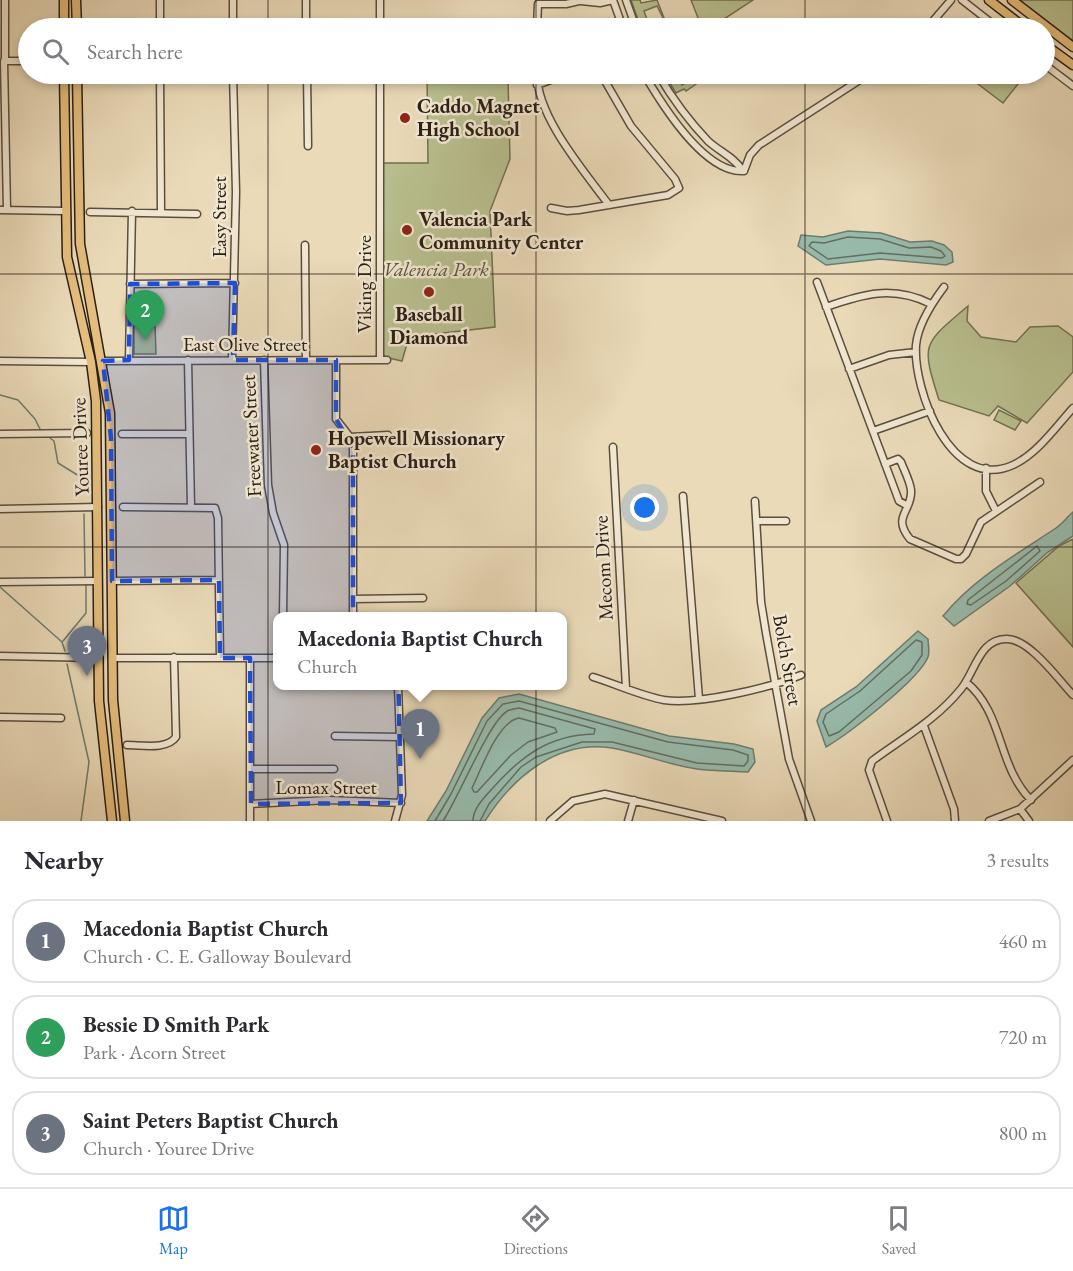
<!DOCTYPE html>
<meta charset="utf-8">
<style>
body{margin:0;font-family:"EB Garamond",serif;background:#f7f7f7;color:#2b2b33}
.you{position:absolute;left:645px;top:508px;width:21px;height:21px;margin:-15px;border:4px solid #fff;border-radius:50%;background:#1a73e8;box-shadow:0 0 0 9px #1a73e833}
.badge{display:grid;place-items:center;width:39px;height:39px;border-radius:50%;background:#1a73e8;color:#fff;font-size:20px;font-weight:700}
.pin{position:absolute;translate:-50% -50px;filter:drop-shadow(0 2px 3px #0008)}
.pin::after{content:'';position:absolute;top:32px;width:21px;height:18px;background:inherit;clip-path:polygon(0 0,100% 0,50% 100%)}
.popup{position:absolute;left:273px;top:612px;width:294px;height:78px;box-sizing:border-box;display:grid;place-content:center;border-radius:12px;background:#fff;filter:drop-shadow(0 2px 4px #0005);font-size:20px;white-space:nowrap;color:#7c7c81}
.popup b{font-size:22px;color:#2b2b33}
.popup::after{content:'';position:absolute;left:50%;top:100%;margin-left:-12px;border:12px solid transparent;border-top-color:#fff}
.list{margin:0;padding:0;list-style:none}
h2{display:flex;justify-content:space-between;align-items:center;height:78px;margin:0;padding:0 24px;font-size:26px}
h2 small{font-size:20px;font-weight:400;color:#7c7c81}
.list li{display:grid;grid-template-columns:39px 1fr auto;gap:18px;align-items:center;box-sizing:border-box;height:84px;margin:0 12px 12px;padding:0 12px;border:2px solid #e1e1e2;border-radius:24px}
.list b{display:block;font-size:22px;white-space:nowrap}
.list p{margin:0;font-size:20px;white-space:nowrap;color:#7c7c81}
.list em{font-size:20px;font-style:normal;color:#7c7c81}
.icon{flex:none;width:33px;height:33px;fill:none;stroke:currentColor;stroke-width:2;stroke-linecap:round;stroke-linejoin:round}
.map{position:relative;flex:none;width:1073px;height:821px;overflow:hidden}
.search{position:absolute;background:#fff;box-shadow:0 3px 9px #0003;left:18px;right:18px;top:18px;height:66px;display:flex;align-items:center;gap:15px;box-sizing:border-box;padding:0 21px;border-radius:33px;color:#7c7c81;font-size:22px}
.sheet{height:366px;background:#fff}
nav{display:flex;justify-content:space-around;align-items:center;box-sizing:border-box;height:84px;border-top:2px solid #e1e1e2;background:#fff;font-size:16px;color:#7c7c81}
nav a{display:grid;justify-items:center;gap:3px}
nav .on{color:#1a73e8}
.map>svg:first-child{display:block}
.green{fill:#b8bf8e;stroke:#727052;stroke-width:1.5}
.water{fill:#98bbac;stroke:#6c7d70;stroke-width:1.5}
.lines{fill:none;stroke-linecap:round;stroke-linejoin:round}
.shore{stroke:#626e61;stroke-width:1.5}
.stream{stroke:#6c7d70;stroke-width:1.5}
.minor-casing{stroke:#5b4e3e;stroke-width:9}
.major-casing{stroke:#2b2016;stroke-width:11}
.minor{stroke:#f1e7d1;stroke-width:6}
.major{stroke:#e5bd7c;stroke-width:8}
.marked{fill:#1d4ed8;fill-opacity:0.2;stroke:#1d4ed8;stroke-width:4.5;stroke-dasharray:12 8;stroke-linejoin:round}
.grid{fill:none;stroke:#2b2016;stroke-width:1.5;stroke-opacity:0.55}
.poi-dot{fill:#8f2418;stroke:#f1e7d1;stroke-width:2}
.labels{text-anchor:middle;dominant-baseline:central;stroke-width:5;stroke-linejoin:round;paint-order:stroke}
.poi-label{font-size:20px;font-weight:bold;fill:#2b2016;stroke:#f1e7d1;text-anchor:start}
.street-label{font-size:20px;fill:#2b2016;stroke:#f1e7d1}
.park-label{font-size:20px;font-style:italic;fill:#55503a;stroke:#f1e7d1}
</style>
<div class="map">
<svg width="1073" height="821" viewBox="0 0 1073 821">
<rect width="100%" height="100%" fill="#eadab8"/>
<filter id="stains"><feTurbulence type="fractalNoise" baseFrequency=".00333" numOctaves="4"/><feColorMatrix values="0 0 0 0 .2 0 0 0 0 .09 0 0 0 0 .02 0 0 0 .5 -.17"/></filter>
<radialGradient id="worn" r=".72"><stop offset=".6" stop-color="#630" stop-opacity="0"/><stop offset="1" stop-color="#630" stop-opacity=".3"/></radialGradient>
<!-- green -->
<path class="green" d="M 631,0 L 640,0 L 641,3 L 657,0 L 668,28 L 657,6 L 644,11 L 650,28 L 641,28 Z
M 691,0 L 753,0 L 715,25 L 713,22 L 702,28 Z
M 1019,0 L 1073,0 L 1073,42 L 1072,42 Z
M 427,74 L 458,74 L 470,79 L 508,79 L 510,159 L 490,211 L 495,327 L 409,337 L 402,361 L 380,356 L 380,163 L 428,163 Z
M 664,74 L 675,74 L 682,85 L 693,79 L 690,74 L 696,81 L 700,78 L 702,80 L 686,91 L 684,89 L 676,93 Z
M 965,74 L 1023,74 L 1025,75 L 1003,103 Z
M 968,306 L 967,321 L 981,337 L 1016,342 L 1030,327 L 1058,326 L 1073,337 L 1073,372 L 1027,423 L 998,406 L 989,416 L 939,400 C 921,343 922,345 968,306 Z
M 134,325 L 155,325 L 156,354 L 134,354 Z
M 999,410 L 1021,421 L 1015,430 L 994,420 Z
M 1073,539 L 1073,647 L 1016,583 L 1059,546 Z"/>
<!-- water -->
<path class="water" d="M 848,231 L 881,233 L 910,242 L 932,241 L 944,245 L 952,252 L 953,262 L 946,265 L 880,259 L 826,265 L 798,246 L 801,235 L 823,237 Z
M 1073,512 L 1073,536 L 1048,552 L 1010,586 L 954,626 L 943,616 C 973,579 1017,554 1056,528 C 1062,524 1067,517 1073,512 Z
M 918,631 L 928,639 C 928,644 930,652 928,657 C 919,680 848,734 826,747 L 817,721 L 821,710 L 856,687 Z
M 519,694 L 669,736 L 734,744 L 753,749 L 755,762 L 748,772 C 731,771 714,771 697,769 C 668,765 641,753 612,748 C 557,739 512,778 485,821 L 427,821 L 446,791 L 482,718 L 499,698 Z"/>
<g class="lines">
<!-- shore -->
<path class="shore" d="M 848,237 L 880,239 L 909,248 L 931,247 L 941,251 L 945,256 L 942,258 L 880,253 L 828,259 L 809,246 L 812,242 L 824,243 Z
M 1037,546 L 1040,551 L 1006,581 L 971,605 L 967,604 L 968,600 Z
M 916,640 L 922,642 L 922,655 L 911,671 L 839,732 L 829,736 L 823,722 L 826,714 L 860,691 Z
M 519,718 L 555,728 L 557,732 L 528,742 L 511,755 L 477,792 L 474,792 L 472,788 C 481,770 498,721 519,718 Z
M 435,821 L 451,794 L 487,721 L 503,704 L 519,701 L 668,742 L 733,750 L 748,755 L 748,761 L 744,766 L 697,763 L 612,742 L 582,742 L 536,757 L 521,767 L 489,804 L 480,821
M 443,821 C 458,798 489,723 506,712 C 509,709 515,709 519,708 L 595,729 L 594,734 C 548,735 520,757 491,790 C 483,799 473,809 473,821"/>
<!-- stream -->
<path class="stream" d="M 0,395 L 18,400 L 35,419 L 41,431
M 50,438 L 54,441 L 58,463 L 79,476 L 82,484
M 84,514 L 85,576
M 0,587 L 62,642 L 65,651
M 63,641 L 86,613 L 86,584
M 67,664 L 89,762 L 81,821"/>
<!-- minor casing -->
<g class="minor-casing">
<path id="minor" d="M 5,0 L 5,61
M 160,0 L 160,28
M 613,0 L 623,28
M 626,0 L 636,28
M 962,0 L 998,28
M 581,1 L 600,3 L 613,0
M 233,28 L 233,0
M 306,28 L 306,0
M 380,28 L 380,0
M 537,28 L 538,4 L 566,4 L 583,0
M 927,28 L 951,0
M 4,61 L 7,210
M 4,61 L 28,61
M 1044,64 L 1073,86
M 160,74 L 161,212
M 307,74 L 308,146
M 380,74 L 380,360
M 537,74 C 537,117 584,171 609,205
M 644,74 C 661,103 704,174 744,171
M 658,74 C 672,98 689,121 708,141 C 720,152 734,157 743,171
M 537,85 L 567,74
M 744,171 L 750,155 L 759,145 L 869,74
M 551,208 L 567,211 L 579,210 L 668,195 L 679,188 L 675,179 L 631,126 L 601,74
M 0,210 L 65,211
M 90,212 L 197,214
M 305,245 L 306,360
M 817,282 L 899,501 L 906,505
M 130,284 L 235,283
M 944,287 C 932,303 918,324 916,345 C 913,390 951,493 1013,465 C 1037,454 1055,428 1073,408
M 826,307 C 863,294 893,285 931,304
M 129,360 L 132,211
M 188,360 L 191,507
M 232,360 L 236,192 L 233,74
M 264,360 L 268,485 L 273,513 L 284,545 L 283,616
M 336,360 L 336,419 L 350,437 L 353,447 L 353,616
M 0,361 L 91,362
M 103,361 L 387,360
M 849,369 L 889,355 L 916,352
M 873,431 L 930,411
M 0,434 L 87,433
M 122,434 L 188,434
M 350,437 L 388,435
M 613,447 L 626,688
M 885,464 L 898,459 L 901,462 C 904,470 910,481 911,490 C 913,511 891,516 910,539 L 956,559 L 961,559 L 966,554 L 981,522 L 1040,482
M 986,468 L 986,491 L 996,511
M 683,496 L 699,699
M 755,501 L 761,602 L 766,633 L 789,759 L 811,821
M 123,507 L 215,508 L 218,518 L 220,658
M 0,509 L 98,507
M 757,521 L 786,521
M 112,581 L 219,580
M 0,582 L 98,581
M 353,599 L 423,598
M 0,656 L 99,658
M 112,658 L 278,658
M 250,658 L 250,821
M 593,677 C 616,684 641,696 664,700 C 698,705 769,688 801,675
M 966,682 C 1004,713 997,766 1031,800
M 0,717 L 61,718
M 924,726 L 954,809 L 955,821
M 335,736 L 400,737
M 127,745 C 142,745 167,750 176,737 L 174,657
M 251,769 L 334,769
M 251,804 L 329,800 L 401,803
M 1020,809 L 1029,821
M 395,821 L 402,795 L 398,686
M 550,821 L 573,801 L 605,794 L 722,821
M 628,821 L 634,800
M 887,821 L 869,770 L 872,761 C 903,738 936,720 961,689 C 975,672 980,637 1008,639 C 1030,640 1058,679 1073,695
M 989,821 L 1020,809 L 1073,760"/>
</g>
<!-- major casing -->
<g class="major-casing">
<path id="major" d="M 64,0 L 64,28
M 76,0 L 77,28
M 989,0 L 1025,28
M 1012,0 L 1073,47
M 1044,44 L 1073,65
M 64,74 L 67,257 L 91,362 L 96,401 L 99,701 L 112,821
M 77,74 L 80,244 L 110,413 L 113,700 L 125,821"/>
</g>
<!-- minor -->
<use href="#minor" class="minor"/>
<!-- major -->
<use href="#major" class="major"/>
</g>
<!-- marked area -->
<path class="marked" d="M 235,283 L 233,360 L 336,360 L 336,419 L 353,447 L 353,659 L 391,659 L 398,665 L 401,803 L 251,804 L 250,658 L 220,658 L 219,580 L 112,581 L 111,438 L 103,361 L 129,360 L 130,284 Z"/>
<!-- grid -->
<path class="grid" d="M 268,0 L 268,28M 536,0 L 536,28M 805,0 L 805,28M 268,74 L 268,821M 536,74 L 536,821M 805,74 L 805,821M 0,274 L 1073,274M 0,547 L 1073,547"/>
<!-- markers -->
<g class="poi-dot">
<circle cx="405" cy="118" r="6"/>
<circle cx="407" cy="230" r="6"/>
<circle cx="429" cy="292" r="6"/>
<circle cx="316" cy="450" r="6"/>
</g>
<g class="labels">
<!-- poi labels -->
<g class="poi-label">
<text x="417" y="106">Caddo Magnet<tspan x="417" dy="23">High School</tspan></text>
<text x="419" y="219">Valencia Park<tspan x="419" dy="23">Community Center</tspan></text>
<text x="429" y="314" text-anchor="middle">Baseball<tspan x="429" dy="23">Diamond</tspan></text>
<text x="328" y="438">Hopewell Missionary<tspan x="328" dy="23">Baptist Church</tspan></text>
</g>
<!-- street labels -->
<g class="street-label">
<text transform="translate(219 217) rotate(-90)">Easy Street</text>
<text transform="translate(364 284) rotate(-90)">Viking Drive</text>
<text x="245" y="344">East Olive Street</text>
<text transform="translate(251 436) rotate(-93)">Freewater Street</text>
<text transform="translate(80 447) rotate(-92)">Youree Drive</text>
<text transform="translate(603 568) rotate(-93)">Mecom Drive</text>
<text transform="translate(788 660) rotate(80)">Bolch Street</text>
<text x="326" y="787">Lomax Street</text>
</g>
<!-- park labels -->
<g class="park-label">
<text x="436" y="269">Valencia Park</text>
</g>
</g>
<rect width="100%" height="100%" filter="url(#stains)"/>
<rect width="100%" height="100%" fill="url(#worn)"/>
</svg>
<div class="you"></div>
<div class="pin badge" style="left:420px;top:759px;background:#6b7280">1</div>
<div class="popup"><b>Macedonia Baptist Church</b>Church</div>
<div class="pin badge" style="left:145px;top:340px;background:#2e9e5b">2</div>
<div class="pin badge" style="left:87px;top:676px;background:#6b7280">3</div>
<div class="search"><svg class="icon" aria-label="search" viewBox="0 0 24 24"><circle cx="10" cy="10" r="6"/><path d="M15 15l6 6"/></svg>Search here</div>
</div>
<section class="sheet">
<h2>Nearby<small>3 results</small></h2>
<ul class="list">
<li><span class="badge" style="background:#6b7280">1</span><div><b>Macedonia Baptist Church</b><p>Church · C. E. Galloway Boulevard</p></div><em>460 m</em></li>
<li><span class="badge" style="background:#2e9e5b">2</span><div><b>Bessie D Smith Park</b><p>Park · Acorn Street</p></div><em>720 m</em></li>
<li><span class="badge" style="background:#6b7280">3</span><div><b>Saint Peters Baptist Church</b><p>Church · Youree Drive</p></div><em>800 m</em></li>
</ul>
</section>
<nav>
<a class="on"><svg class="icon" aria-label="map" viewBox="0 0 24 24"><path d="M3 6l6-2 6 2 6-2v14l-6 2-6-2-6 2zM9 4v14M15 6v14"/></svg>Map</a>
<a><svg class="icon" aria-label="directions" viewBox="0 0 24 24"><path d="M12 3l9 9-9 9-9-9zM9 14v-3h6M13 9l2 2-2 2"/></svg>Directions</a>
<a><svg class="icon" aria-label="saved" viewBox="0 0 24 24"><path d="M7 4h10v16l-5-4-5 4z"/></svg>Saved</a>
</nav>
